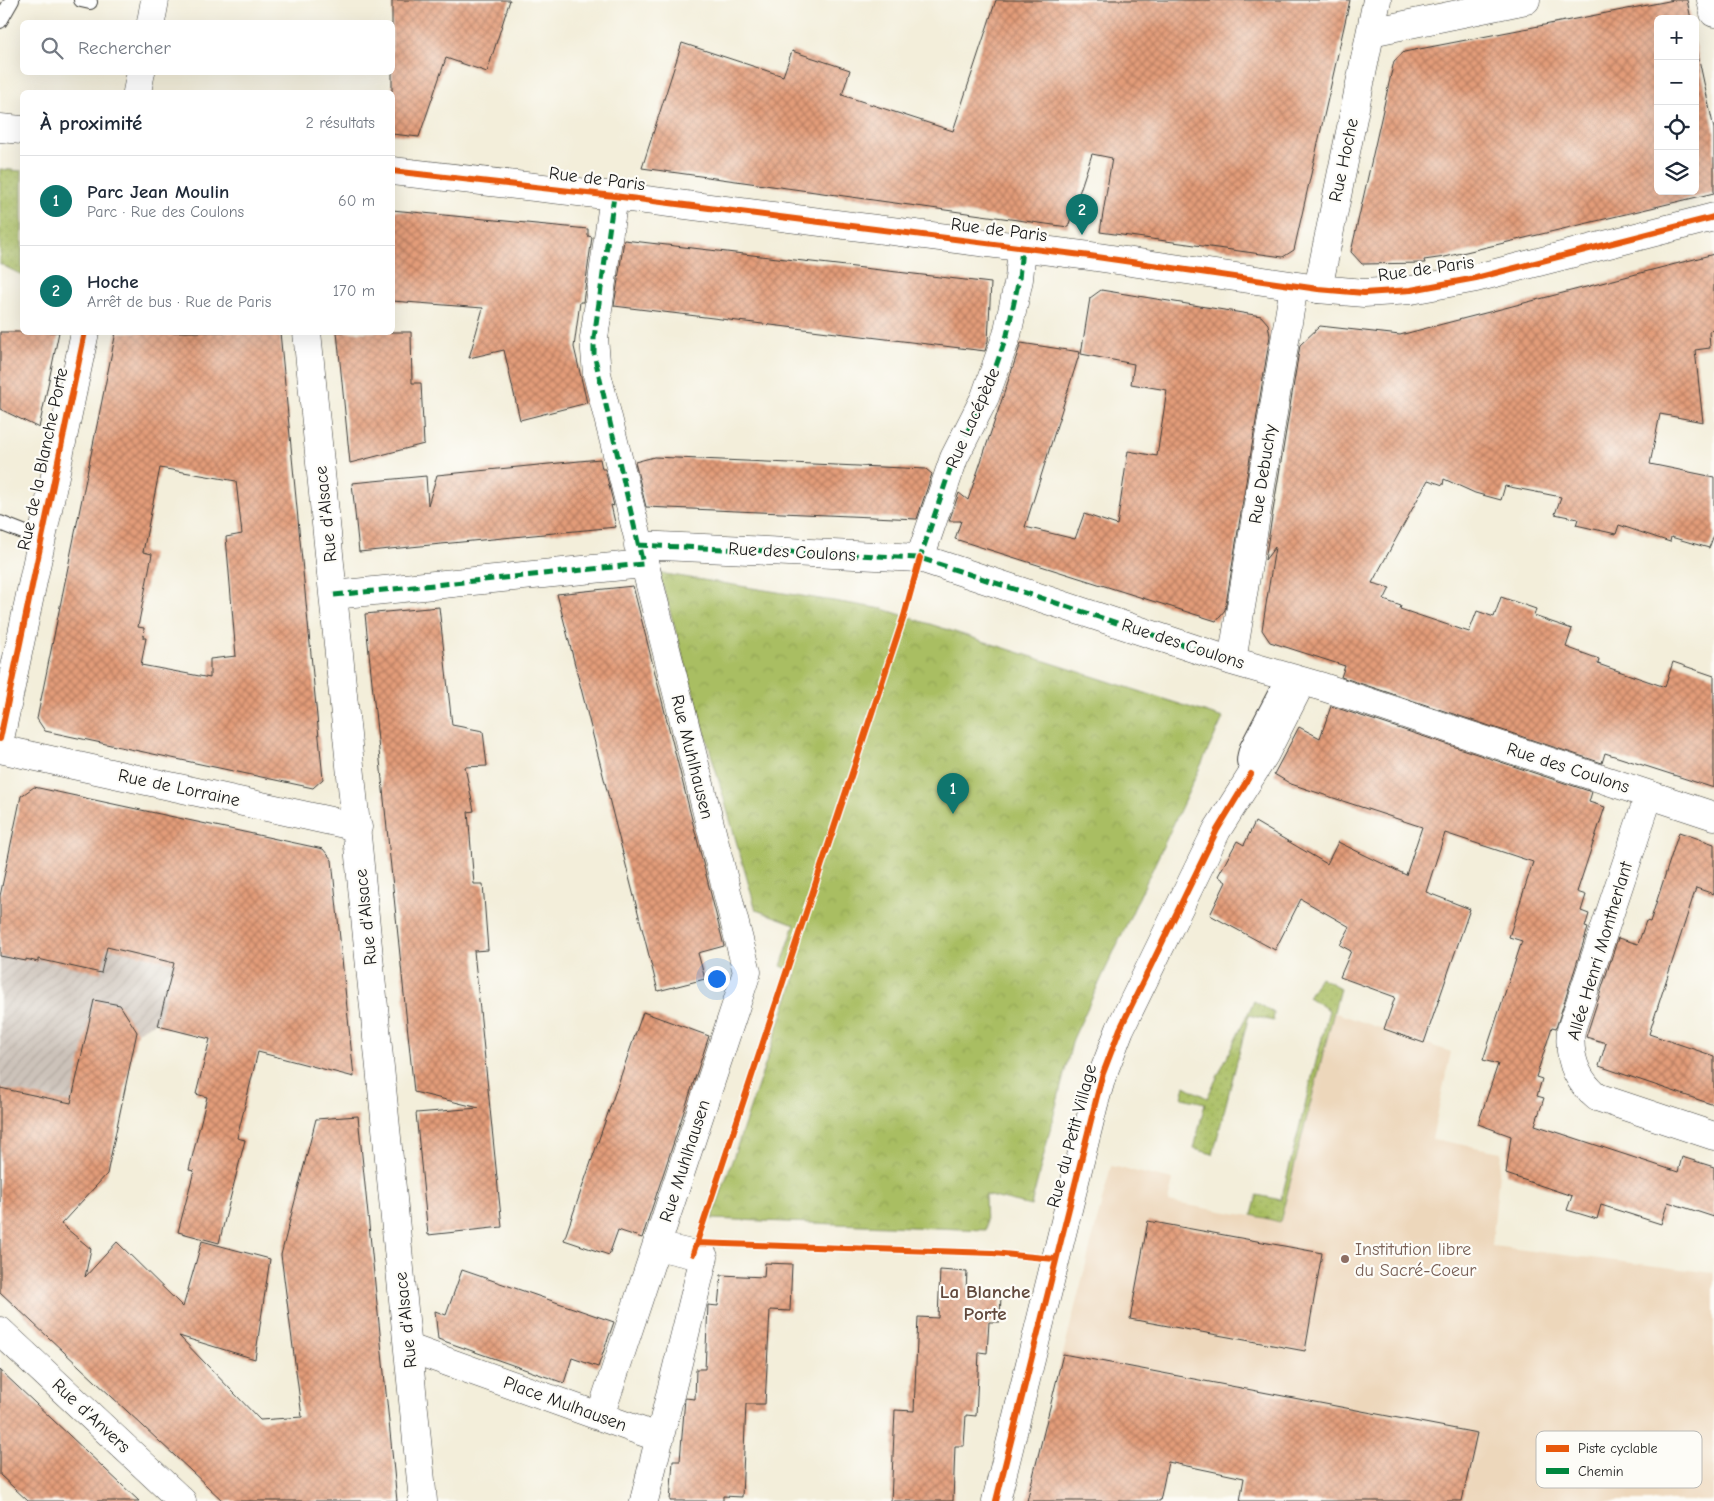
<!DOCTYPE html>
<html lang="fr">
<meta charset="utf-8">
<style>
body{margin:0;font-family:"Comic Neue",sans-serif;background:#f2f2f3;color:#1f2937}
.controls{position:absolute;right:15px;top:15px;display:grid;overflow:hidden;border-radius:8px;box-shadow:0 5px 20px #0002}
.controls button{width:45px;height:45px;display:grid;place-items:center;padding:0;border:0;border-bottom:1px solid #e0e1e3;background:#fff;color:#1f2937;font:25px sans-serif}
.you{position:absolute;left:716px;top:978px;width:18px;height:18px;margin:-12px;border:4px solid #fff;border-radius:50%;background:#1a73e8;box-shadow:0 0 0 8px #1a73e833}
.badge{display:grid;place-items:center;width:32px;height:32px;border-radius:50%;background:#0f766e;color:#fff;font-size:16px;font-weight:700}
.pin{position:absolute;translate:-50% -41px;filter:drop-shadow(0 1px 2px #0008)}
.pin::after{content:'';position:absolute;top:26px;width:18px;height:15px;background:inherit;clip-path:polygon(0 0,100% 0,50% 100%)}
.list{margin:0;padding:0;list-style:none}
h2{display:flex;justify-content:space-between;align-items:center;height:65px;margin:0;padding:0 20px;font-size:21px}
h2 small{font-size:16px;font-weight:400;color:#747a83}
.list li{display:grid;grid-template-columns:32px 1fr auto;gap:15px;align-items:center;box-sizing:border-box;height:90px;padding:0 20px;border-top:1px solid #e0e1e3}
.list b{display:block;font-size:19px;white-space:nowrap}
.list p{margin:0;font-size:16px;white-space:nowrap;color:#747a83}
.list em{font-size:16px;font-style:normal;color:#747a83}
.icon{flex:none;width:28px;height:28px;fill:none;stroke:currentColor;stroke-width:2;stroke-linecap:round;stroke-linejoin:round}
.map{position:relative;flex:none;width:1714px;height:1501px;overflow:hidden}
.search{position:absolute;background:#fff;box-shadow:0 5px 20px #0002;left:20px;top:20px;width:375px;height:55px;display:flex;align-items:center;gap:12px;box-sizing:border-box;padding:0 18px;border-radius:8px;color:#747a83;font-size:19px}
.panel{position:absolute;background:#fff;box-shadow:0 5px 20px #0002;left:20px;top:90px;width:375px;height:245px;border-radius:8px}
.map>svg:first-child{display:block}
.built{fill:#edd7bb}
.industrial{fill:url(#industrial-furrows)}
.grass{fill:url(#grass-dots);stroke:#626d3f}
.park{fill:url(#park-crowns);stroke:#626d3f}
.building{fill:url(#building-cross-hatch);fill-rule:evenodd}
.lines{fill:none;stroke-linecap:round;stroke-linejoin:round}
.service-casing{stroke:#3c3c38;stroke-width:16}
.minor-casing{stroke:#3c3c38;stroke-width:29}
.tertiary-casing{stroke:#3c3c38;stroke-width:29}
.secondary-casing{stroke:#3c3c38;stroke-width:29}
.service{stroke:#fff;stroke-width:14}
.minor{stroke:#fff;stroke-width:28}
.tertiary{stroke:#fff;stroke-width:28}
.secondary{stroke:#fff;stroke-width:28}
.quiet{stroke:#00873e;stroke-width:5;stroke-dasharray:10 5;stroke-linecap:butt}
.cycleway-casing{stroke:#fdfcf7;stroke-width:9}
.cycleway{stroke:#e8590c;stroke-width:6}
.education-dot{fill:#8d6e63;stroke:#fdfcf7;stroke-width:2}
.labels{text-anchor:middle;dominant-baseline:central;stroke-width:4.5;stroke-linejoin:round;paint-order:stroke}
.street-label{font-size:18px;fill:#1c1c1c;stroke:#fdfcf7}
.education-label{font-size:18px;fill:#785e54;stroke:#fdfcf7;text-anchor:start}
.neighbourhood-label{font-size:19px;font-weight:bold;fill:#62493d;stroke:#fdfcf7}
.key{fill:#fdfcf7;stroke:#bab9b5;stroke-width:1}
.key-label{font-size:14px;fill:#1c1c1c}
</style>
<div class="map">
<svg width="1714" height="1501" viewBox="0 0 1714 1501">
<defs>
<pattern id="industrial-furrows" width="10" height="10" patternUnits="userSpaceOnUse" patternTransform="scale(1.25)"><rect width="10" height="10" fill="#ccc2b9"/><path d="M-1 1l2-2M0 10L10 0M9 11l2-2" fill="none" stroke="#afa69e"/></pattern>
<pattern id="grass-dots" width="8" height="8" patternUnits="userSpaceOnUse" patternTransform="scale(1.25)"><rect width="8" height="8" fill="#a9be62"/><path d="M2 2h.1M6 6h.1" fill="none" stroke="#91a354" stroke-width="1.8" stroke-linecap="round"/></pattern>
<pattern id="park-crowns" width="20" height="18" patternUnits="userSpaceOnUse" patternTransform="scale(1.25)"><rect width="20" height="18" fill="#a9be62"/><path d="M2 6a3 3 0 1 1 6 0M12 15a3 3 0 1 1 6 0" fill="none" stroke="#91a354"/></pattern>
<pattern id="building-cross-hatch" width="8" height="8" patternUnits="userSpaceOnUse" patternTransform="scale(1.25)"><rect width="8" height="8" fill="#e39c79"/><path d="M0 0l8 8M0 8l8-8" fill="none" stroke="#b77e62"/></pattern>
</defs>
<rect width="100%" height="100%" fill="#fdfcf7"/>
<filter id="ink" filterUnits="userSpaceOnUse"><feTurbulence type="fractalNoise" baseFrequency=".02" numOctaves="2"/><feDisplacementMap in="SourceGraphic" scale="10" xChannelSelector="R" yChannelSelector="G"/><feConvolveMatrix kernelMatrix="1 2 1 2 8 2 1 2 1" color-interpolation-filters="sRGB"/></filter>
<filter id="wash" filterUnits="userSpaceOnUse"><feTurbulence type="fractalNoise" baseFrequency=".0096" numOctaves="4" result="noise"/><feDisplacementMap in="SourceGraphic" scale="20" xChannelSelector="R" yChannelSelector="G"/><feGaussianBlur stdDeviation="1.12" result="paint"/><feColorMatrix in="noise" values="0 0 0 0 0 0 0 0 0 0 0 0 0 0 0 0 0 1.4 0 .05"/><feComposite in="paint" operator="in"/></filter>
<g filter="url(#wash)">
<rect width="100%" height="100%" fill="#f3eeda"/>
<!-- built -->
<path class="built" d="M 1333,1012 L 1451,1052 L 1432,1139 L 1501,1152 L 1492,1246 L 1714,1273 L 1714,1501 L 1463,1501 L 1477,1433 L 1063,1354 L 1111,1166 L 1173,1180 L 1168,1202 L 1281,1221 Z"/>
<!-- industrial -->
<path class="industrial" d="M 0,896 L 117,907 L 107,947 L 174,963 L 159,1020 L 137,1032 L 120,1005 L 94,1000 L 71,1103 L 0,1088 Z"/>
<!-- grass -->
<path class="grass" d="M 0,169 L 22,171 L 22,275 L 0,264 Z
M 1320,977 L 1340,988 L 1280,1222 L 1252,1215 L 1257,1195 L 1281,1200 L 1329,1010 L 1308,997 Z
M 1254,1001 L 1274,1013 L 1273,1021 L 1249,1015 L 1213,1154 L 1194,1149 L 1205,1103 L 1182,1098 L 1185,1086 L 1207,1098 Z"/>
<!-- park -->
<path class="park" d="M 659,573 L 883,609 L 1223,718 L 1073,1039 L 1031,1206 L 985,1195 L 986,1230 L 712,1219 L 797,972 L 781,966 L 795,924 L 756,910 Z"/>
<g id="blocks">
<!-- building -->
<path class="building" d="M 392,0 L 510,0 L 487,72 L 446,58 L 419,137 L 392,134 Z
M 996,0 L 1350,0 L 1294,250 L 1283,257 L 1100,232 L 1112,158 L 1092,154 L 1068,227 L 642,168 L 682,43 L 783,76 L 792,51 L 850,70 L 842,95 L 953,131 Z
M 1674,0 L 1687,0 L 1691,19 L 1658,19 L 1658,191 L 1695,191 L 1695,41 L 1714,129 L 1714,193 L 1445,257 L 1424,260 L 1425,263 L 1362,264 L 1351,252 L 1394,61 L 1404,52 Z
M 392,210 L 588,229 L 588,236 L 592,237 L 583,302 L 580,302 L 574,347 L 587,403 L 520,420 L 504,350 L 469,358 L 483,308 L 392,301 Z
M 624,240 L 991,283 L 988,341 L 985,351 L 614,306 Z
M 1714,254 L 1714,330 L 1709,331 L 1710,348 L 1695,350 L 1703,422 L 1660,414 L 1650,464 L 1714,477 L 1714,535 L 1709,548 L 1671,537 L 1670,542 L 1619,525 L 1616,534 L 1576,525 L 1578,519 L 1555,514 L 1561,497 L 1505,486 L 1501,500 L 1475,493 L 1444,479 L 1443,485 L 1428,480 L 1372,583 L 1390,588 L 1384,600 L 1401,606 L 1400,609 L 1469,632 L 1477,611 L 1494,617 L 1501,597 L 1536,609 L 1534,616 L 1572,629 L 1566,647 L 1599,659 L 1598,664 L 1665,687 L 1673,662 L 1714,676 L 1714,788 L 1605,753 L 1602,763 L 1341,677 L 1345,666 L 1270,642 L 1262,630 L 1275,547 L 1265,560 L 1300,345 L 1320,326 L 1400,335 Z
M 1101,290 L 1261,316 L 1268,324 L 1270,336 L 1225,610 L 1216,621 L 955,539 L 961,521 L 949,521 L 959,493 L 968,500 L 1021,343 L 1080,352 L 1025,527 L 1075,539 L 1084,514 L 1117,525 L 1128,451 L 1157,456 L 1167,390 L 1131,384 L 1134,364 L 1081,354 L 1090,298 Z
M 0,332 L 59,332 L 39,428 L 0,409 Z
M 116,332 L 280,332 L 323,779 L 313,788 L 45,731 L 37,719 ZM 160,468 L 236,481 L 242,534 L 226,537 L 236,656 L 210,659 L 210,678 L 141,665 L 146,638 L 143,638 L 144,628 L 138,627 L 152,554 L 143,552 Z
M 337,332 L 411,332 L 412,383 L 421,383 L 424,444 L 350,463 Z
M 654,457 L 926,469 L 932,474 L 917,519 L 646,507 L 635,462 Z
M 600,459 L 602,469 L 605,469 L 614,506 L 611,505 L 616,527 L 359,552 L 352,483 L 426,476 L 428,505 L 437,475 Z
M 633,586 L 724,946 L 698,953 L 705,979 L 658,991 L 557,594 Z
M 439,607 L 452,725 L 483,731 L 487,766 L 465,767 L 474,811 L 468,812 L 474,884 L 483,884 L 488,950 L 474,951 L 502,1227 L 428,1235 L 416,1113 L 479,1108 L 414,1092 L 365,614 Z
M 1331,706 L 1592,792 L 1589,802 L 1605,807 L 1577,892 L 1586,895 L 1581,911 L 1589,914 L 1585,927 L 1588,928 L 1556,1028 L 1552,1027 L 1536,1077 L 1542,1079 L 1537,1096 L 1544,1098 L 1535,1125 L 1678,1172 L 1682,1157 L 1714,1167 L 1714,1217 L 1668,1202 L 1661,1224 L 1601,1205 L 1597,1219 L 1567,1210 L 1572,1196 L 1506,1174 L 1511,1136 L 1478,1124 L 1498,1064 L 1483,1060 L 1522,941 L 1509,937 L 1533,862 L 1445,833 L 1426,892 L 1470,909 L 1424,1043 L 1384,1029 L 1395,997 L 1340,977 L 1351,951 L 1340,945 L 1350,927 L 1301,899 L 1275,950 L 1210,915 L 1226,882 L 1218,876 L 1237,841 L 1244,845 L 1255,822 L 1327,864 L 1338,842 L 1406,875 L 1422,827 L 1291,784 L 1274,774 L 1299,727 L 1320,738 Z
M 34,787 L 323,849 L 332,860 L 354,1077 L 258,1052 L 237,1138 L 245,1140 L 219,1243 L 178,1232 L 194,1171 L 189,1170 L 207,1097 L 196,1094 L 210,1039 L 158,1026 L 174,963 L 107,947 L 101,973 L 38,959 L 38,962 L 26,959 L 26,961 L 0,956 L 0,896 L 21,796 Z
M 1679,832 L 1714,844 L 1714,894 L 1696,888 L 1649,1034 L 1714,1056 L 1714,1105 L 1599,1066 L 1606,1043 L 1586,1037 L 1618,938 L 1638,944 L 1646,921 L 1650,922 Z
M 94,1000 L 120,1005 L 137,1032 L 107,1174 L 61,1224 L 91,1249 L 85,1277 L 117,1242 L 183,1307 L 202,1241 L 270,1259 L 255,1359 L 179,1336 L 260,1420 L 302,1417 L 281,1255 L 316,1119 L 358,1116 L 397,1501 L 223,1501 L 0,1292 L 0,1088 L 71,1103 Z
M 643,1012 L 709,1036 L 642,1238 L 618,1230 L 609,1255 L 564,1240 Z
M 1148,1221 L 1322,1253 L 1305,1351 L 1130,1319 Z
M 765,1263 L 792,1264 L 790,1311 L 770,1310 L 765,1404 L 746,1404 L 742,1497 L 723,1496 L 723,1501 L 670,1501 L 673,1461 L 680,1461 L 685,1398 L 695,1399 L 696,1369 L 705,1369 L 708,1305 L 718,1306 L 721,1275 L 764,1277 Z
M 462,1270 L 614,1322 L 598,1367 L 572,1358 L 564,1383 L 438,1339 L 435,1311 L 446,1315 Z
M 940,1270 L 967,1272 L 966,1290 L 1001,1293 L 1000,1322 L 989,1322 L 987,1353 L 979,1352 L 976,1416 L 966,1415 L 964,1446 L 955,1446 L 953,1501 L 891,1501 L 895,1410 L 914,1411 L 918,1317 L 938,1318 Z
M 1063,1354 L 1477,1433 L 1462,1501 L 1240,1501 L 1244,1478 L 1168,1462 L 1160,1501 L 1027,1501 Z
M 0,1370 L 104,1468 L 139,1501 L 28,1501 L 0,1475 Z"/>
</g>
</g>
<g filter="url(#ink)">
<use href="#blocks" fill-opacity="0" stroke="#3c3c38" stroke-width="1"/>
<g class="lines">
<!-- service casing -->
<g class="service-casing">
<path id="service" d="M 81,0 L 90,2
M 0,21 L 12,0
M 0,523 L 41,539
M 1251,774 C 1242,765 1243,759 1247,747 L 1284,676"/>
</g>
<!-- minor casing -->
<g class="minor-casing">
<path id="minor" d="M 151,22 L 155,0
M 1371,32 L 1526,0
M 137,92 L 141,72
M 1318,289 L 1377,0
M 307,332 L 423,1501
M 638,545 L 920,558 L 1232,661 L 1323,687 L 1714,816
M 920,558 L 954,458 L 985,397 L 1007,335 L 1019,279 L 1022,248
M 334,595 L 643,564
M 1232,661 L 1294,286
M 0,739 L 85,332
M 0,749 L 358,827
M 1649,795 L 1571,1030 C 1568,1058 1576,1080 1597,1097 L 1714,1136
M 0,1331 L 182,1501
M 409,1348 L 660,1438
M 600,1416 L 747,972 L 597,374 L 594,338 L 614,196
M 644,1501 L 704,1257 L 657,1246
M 996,1501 L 1094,1104 L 1102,1076 L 1120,1029 L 1217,830 L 1265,754 L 1302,681"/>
</g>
<!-- tertiary casing -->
<g class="tertiary-casing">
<path id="tertiary" d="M 1711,0 L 1714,13"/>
</g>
<!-- secondary casing -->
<g class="secondary-casing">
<path id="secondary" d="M 0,128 L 22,130
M 392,171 L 614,196 L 1090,256 L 1318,289 L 1364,293 L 1411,290 L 1476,278 L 1714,217"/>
</g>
<!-- service -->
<use href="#service" class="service"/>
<!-- minor -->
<use href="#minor" class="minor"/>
<!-- tertiary -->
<use href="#tertiary" class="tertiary"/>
<!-- secondary -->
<use href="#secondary" class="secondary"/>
<!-- quiet -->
<path class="quiet" d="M 638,545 L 920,558 L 1232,661
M 919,561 L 954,458 L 985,397 L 1007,335 L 1019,279 L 1022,248
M 334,595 L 643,564 L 594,354 L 594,338 L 614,196"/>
<!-- cycleway casing -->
<g class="cycleway-casing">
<path id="cycleway" d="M 392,171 L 614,196 L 1090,256 L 1318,289 L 1364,293 L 1411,290 L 1476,278 L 1714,217
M 0,739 L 85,332
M 697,1243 L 993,1253 L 1055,1259
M 693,1254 L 904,616 L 920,558
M 996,1501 L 1102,1076 L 1120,1029 L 1217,830 L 1251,774"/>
</g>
<!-- cycleway -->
<use href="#cycleway" class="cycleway"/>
</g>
</g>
<!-- markers -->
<circle class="education-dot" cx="1345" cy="1259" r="5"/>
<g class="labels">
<!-- street labels -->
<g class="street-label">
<text transform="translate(1344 160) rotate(-78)">Rue Hoche</text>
<text transform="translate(597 179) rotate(7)">Rue de Paris</text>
<text transform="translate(999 230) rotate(7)">Rue de Paris</text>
<text transform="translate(1426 269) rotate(-8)">Rue de Paris</text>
<text transform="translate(973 418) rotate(-66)">Rue Lacépède</text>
<text transform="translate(43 459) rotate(-78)">Rue de la Blanche Porte</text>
<text transform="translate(1263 474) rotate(-81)">Rue Debuchy</text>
<text transform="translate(326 514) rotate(-96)">Rue d'Alsace</text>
<text transform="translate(792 552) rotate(3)">Rue des Coulons</text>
<text transform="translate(1183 644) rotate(18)">Rue des Coulons</text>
<text transform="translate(692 757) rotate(76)">Rue Muhlhausen</text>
<text transform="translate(1568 768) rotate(18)">Rue des Coulons</text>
<text transform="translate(179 788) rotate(12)">Rue de Lorraine</text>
<text transform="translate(366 917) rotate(-96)">Rue d'Alsace</text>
<text transform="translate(1600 951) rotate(-73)">Allée Henri Montherlant</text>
<text transform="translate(1072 1136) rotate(-75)">Rue du Petit Village</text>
<text transform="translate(685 1161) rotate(-72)">Rue Muhlhausen</text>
<text transform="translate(406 1320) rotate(-96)">Rue d'Alsace</text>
<text transform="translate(565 1404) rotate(20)">Place Mulhausen</text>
<text transform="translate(91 1416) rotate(43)">Rue d'Anvers</text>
</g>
<!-- education labels -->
<g class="education-label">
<text x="1355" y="1249">Institution libre<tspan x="1355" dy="21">du Sacré-Coeur</tspan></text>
</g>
<!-- neighbourhood labels -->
<g class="neighbourhood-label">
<text x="985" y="1292">La Blanche<tspan x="985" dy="22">Porte</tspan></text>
</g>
</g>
<!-- legend -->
<rect x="1536" y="1431" width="166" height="57" rx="8" class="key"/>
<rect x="1546" y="1445" width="23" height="7" fill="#e8590c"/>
<rect x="1546" y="1468" width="23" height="6" fill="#00873e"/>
<g class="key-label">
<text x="1578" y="1453">Piste cyclable</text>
<text x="1578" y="1476">Chemin</text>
</g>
</svg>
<div class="controls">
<button>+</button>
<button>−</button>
<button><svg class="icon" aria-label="locate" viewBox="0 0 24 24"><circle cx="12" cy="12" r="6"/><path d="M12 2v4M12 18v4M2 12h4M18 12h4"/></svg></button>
<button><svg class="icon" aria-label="layers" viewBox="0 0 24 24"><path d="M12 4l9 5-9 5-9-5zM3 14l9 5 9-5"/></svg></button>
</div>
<div class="you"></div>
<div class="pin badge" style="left:953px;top:814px">1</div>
<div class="pin badge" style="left:1082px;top:235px">2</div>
<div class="search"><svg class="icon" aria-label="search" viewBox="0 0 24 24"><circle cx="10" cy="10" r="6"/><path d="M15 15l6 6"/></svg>Rechercher</div>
<section class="panel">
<h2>À proximité<small>2 résultats</small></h2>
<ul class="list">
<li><span class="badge">1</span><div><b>Parc Jean Moulin</b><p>Parc · Rue des Coulons</p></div><em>60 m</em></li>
<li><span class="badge">2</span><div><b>Hoche</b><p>Arrêt de bus · Rue de Paris</p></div><em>170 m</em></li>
</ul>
</section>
</div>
